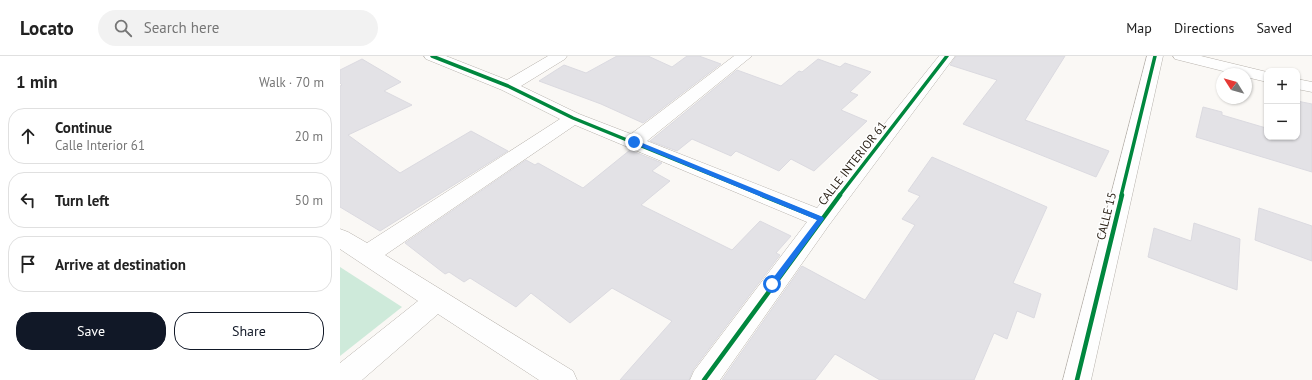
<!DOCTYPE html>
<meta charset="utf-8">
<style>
body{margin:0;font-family:"PT Sans",sans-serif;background:#f2f2f2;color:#222}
.controls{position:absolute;right:12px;top:12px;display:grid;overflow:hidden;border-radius:8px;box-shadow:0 1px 3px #0004}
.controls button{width:36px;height:36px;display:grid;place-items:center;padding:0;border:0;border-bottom:1px solid #e0e0e0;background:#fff;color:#222;font:20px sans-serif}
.compass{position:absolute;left:876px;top:12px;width:36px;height:36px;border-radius:50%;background:#fff;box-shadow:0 1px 3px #0004;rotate:307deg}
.stop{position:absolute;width:12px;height:12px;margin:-9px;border:3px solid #1a73e8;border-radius:50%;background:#fff}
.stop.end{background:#1a73e8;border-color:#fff;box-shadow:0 1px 4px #0008}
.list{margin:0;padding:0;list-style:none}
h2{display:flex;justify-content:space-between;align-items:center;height:52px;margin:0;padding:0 16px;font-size:17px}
h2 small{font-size:13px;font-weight:400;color:#767676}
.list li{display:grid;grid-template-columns:26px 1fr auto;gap:12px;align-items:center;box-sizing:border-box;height:56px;margin:0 8px 8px;padding:0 8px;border:1px solid #e0e0e0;border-radius:16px}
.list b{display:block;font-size:15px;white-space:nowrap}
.list p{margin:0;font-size:13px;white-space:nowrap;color:#767676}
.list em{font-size:13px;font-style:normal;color:#767676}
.actions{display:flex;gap:8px;padding:12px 16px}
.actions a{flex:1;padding:9px 0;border:1px solid #111827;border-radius:16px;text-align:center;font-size:14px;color:#111827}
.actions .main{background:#111827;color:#fff}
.icon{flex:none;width:22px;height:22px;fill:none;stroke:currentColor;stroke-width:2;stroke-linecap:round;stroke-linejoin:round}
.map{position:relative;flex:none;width:972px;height:324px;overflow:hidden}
header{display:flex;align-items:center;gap:24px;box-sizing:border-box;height:56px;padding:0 20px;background:#fff;border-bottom:1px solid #e0e0e0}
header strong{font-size:19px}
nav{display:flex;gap:22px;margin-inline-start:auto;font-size:14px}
.search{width:280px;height:36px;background:#f2f2f2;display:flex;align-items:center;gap:10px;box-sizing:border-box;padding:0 14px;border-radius:22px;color:#767676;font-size:15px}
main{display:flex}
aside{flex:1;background:#fff}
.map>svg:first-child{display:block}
.green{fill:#ceeada}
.building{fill:#e3e2e6;stroke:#dbdae0}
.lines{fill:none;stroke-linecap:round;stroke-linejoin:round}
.street-casing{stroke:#b7b2ac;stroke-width:1}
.street{fill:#fefefe;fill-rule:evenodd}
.cycleway-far1-casing{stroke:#fff;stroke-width:5.5}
.cycleway-casing{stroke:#fff;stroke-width:7}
.cycleway-far1{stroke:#00873e;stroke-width:3.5}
.cycleway{stroke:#00873e;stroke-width:4.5}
.route{fill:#1a73e8}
.labels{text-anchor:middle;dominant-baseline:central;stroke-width:3;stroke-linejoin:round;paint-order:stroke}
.street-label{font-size:12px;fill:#2f261b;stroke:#fff}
</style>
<header>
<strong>Locato</strong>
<div class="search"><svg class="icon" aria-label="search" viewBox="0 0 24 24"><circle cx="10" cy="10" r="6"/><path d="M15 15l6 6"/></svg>Search here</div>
<nav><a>Map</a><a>Directions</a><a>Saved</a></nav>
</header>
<main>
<aside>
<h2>1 min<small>Walk · 70 m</small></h2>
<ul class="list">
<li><svg class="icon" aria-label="ahead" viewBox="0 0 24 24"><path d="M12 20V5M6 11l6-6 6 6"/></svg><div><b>Continue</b><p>Calle Interior 61</p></div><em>20 m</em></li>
<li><svg class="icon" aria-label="left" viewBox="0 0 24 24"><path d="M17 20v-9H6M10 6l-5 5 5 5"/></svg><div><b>Turn left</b></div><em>50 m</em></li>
<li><svg class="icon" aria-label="arrive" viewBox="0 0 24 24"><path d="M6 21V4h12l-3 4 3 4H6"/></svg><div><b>Arrive at destination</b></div></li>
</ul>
<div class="actions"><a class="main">Save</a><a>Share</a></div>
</aside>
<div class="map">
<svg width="972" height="324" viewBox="0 0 972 324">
<rect width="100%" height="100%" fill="#faf8f5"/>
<!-- green -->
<path class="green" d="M 0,211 L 62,251 L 0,300 Z"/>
<!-- building -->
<path class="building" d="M 277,0 L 308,0 L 332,11 L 347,0 L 359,0 L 381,8 L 303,67 L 261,48 L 199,25 L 224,9 L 246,17 Z
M 616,0 L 725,0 L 685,64 L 769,95 L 756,121 L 623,68 L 657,24 L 610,9 Z
M 22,3 L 61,26 L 44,35 L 72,49 L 8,79 L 60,117 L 131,75 L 168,95 L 40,175 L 0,151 L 0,30 L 2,29 L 0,27 L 0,14 Z
M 478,3 L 500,11 L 505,7 L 531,16 L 510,36 L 518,39 L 501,54 L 527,65 L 474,115 L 451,103 L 439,115 L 396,95 L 391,100 L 352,83 L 337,95 L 310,85 L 397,14 L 441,30 L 459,15 L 462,16 Z
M 926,37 L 927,81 L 957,81 L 957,45 L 972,48 L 972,116 L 856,81 L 863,51 L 882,56 L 882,59 L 926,72 Z
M 290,94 L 322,107 L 312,115 L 330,125 L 301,149 L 392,194 L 420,165 L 451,180 L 436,197 L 440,199 L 353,314 L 349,324 L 280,324 L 332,265 L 272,232 L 230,267 L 191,237 L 176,251 L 130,222 L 124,226 L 109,216 L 105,218 L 65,187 L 186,104 L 195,109 L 198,107 L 243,132 Z
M 592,101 L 707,151 L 673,227 L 701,238 L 694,262 L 677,255 L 667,283 L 654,277 L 634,324 L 540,324 L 495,298 L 475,324 L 382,324 L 462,210 L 525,244 L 575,169 L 562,163 L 580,140 L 568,135 Z
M 919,152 L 972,170 L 972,205 L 915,184 Z
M 854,167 L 900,183 L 897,234 L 808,201 L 814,172 L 851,185 Z"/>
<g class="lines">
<!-- street casing -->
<g class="street-casing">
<path id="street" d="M 84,0 L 106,0 L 167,24 L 208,0 L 227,0 L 225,3 L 181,30 L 239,58 L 291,78 L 394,0 L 412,0 L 307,85 L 477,152 L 599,0 L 615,0 L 489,169 L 380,324 L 350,324 L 354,315 L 467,166 L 235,69 L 45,199 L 233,315 L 237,324 L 199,324 L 98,258 L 22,324 L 0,324 L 0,307 L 78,245 L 0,193 L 0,173 L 8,176 L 27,187 L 220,63 L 162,34 L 86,3 Z
M 807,0 L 823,0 L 751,324 L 723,324 Z
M 833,0 L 861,0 L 927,16 L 927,26 L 906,21 L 906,18 L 895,18 L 835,3 Z
M 957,23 L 972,26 L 972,36 L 957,33 Z"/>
</g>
<!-- street -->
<use href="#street" class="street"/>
<!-- cycleway-far1 casing -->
<g class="cycleway-far1-casing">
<path id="cycleway-far1" d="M 92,0 L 168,30 L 233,62 L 424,140
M 499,140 L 607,0
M 781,140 L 815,0"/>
</g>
<!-- cycleway casing -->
<g class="cycleway-casing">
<path id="cycleway" d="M 422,139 L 481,163
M 364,324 L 500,139
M 737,324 L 782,139"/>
</g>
<!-- cycleway-far1 -->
<use href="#cycleway-far1" class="cycleway-far1"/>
<!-- cycleway -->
<use href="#cycleway" class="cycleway"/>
</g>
<!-- route -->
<path class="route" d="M 292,84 L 295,84 L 483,161 L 484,163 L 435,230 L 430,230 L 430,226 L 477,164 L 292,87 Z"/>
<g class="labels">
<!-- street labels -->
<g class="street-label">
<text transform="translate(512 107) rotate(-52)">CALLE INTERIOR 61</text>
<text transform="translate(766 160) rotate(-76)">CALLE 15</text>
</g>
</g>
</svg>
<div class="controls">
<button>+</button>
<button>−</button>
</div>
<svg class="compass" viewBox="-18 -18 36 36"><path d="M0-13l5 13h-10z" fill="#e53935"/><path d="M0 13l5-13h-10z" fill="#767676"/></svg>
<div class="stop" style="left:432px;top:228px"></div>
<div class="stop end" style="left:294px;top:86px"></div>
</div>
</main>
